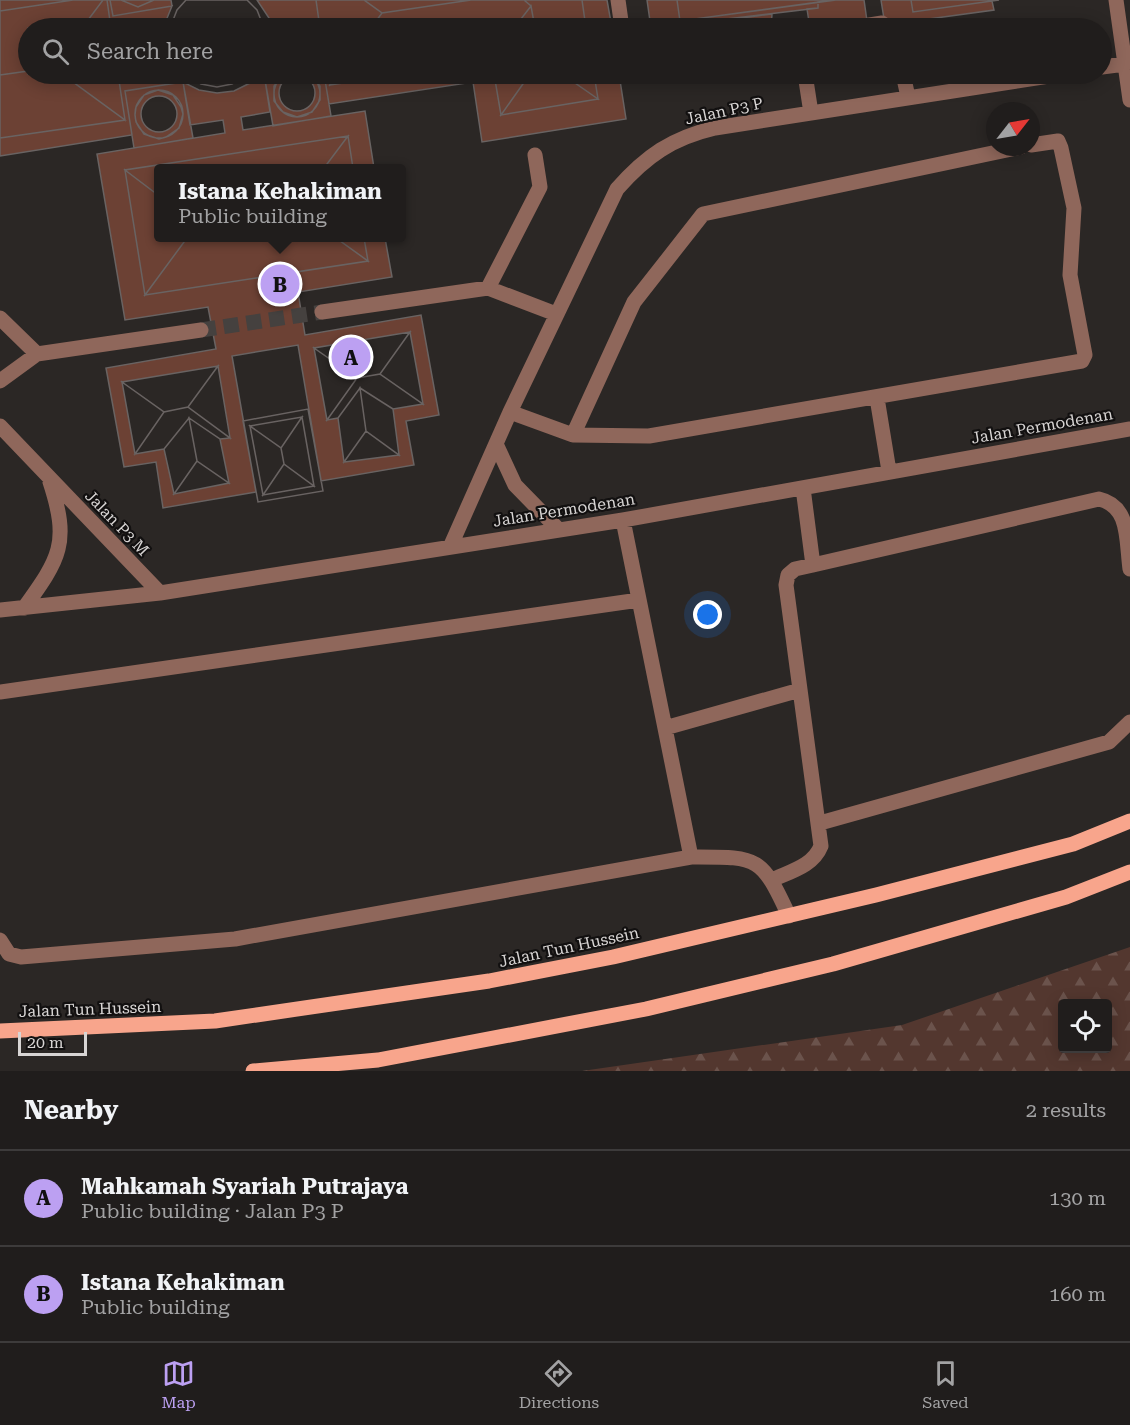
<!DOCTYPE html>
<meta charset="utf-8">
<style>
body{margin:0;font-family:"Roboto Serif",serif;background:#282625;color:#f1f3f6}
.controls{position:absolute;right:18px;bottom:18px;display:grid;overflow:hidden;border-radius:6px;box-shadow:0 3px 15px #0003}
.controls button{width:54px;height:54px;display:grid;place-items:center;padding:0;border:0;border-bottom:2px solid #3d3b3b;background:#201d1c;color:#f1f3f6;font:30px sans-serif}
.compass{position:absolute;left:986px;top:102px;width:54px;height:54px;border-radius:50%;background:#201d1c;box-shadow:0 3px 15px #0003;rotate:59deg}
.scale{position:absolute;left:18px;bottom:15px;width:69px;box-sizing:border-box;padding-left:6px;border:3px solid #d8d5d4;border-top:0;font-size:16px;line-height:21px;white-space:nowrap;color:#d8d5d4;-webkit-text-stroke:4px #121010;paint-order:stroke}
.you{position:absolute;left:708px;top:615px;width:21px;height:21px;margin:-15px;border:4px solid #fff;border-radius:50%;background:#1a73e8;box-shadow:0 0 0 9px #1a73e833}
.badge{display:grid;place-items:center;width:39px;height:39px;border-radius:50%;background:#bca0f2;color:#111;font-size:20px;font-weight:700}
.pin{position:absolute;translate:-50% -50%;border:3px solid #fff;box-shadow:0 2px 6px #0006}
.popup{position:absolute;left:154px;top:164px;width:252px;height:78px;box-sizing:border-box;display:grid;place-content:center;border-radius:6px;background:#201d1c;filter:drop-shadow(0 2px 4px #0005);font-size:20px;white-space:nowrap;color:#a2a2a3}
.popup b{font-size:22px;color:#f1f3f6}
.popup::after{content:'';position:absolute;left:50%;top:100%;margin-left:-12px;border:12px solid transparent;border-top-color:#201d1c}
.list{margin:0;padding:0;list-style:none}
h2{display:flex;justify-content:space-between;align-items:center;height:78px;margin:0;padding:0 24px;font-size:26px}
h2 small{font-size:20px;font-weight:400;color:#a2a2a3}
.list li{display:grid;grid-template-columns:39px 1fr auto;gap:18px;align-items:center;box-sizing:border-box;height:96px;padding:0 24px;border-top:2px solid #3d3b3b}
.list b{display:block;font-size:22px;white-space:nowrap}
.list p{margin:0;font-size:20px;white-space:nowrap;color:#a2a2a3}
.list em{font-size:20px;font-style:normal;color:#a2a2a3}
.icon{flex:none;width:33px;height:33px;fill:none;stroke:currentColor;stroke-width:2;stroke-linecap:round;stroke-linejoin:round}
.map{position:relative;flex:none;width:1130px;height:1071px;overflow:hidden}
.search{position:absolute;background:#201d1c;box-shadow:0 3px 15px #0003;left:18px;right:18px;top:18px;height:66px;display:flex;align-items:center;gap:15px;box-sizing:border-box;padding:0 21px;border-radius:33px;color:#a2a2a3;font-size:22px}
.sheet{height:270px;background:#201d1c}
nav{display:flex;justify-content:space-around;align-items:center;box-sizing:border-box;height:84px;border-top:2px solid #3d3b3b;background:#201d1c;font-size:16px;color:#a2a2a3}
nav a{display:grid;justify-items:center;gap:3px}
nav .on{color:#bca0f2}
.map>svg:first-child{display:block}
.forest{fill:url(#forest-firs);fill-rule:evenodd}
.building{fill:#6c4134;stroke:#696362;stroke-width:1.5;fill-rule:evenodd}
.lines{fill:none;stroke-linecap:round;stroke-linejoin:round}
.minor-tunnel{stroke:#45413f;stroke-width:15;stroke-dasharray:15 8;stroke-linecap:butt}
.minor{stroke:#8f675b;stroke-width:15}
.major{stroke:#f8a58c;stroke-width:15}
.labels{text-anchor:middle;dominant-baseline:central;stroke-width:4.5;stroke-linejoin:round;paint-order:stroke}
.street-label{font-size:16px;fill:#d8d5d4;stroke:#121010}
</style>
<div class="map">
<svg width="1130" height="1071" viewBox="0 0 1130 1071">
<defs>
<pattern id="forest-firs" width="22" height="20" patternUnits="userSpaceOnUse" patternTransform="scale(1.5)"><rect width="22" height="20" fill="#53372f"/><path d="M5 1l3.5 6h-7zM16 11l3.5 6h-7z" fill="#6b534c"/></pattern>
</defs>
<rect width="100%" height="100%" fill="#2b2725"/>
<!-- forest -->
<path class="forest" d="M 1130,947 L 1130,1071 L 582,1071 L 902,1025 ZM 1062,1004 L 1108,1004 L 1108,1048 L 1062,1048 Z"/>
<!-- building -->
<path class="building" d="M 0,0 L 73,0 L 0,11 Z
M 73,0 L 103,0 L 82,28 L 28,28 L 28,71 L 0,75 L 0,11 Z
M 103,0 L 107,0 L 111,28 L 82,28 Z
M 107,0 L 110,0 L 113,16 L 172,6 L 163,28 L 111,28 Z
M 110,0 L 121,0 L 138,7 L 154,0 L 171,0 L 172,6 L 113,16 Z
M 121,0 L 154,0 L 138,7 Z
M 186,0 L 247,0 L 257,10 L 264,28 L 226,28 L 217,24 L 208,28 L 170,28 L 177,10 Z
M 186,0 L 247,0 L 257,10 L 264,28 L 170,28 L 177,10 Z
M 257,0 L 316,0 L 320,28 L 272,28 L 271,21 Z
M 316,0 L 364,0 L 382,13 L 371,28 L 320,28 Z
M 364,0 L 471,0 L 382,13 Z
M 471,0 L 524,0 L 531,6 L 514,28 L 371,28 L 382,13 Z
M 524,0 L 582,0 L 586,28 L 535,28 L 531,6 Z
M 582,0 L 607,0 L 612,28 L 586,28 Z
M 647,0 L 677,0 L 680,21 L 818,2 L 818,8 L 651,28 Z
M 677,0 L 836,0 L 680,21 Z
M 836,0 L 864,0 L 868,28 L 810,28 L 807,9 L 818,8 L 818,2 Z
M 881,0 L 911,0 L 913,12 L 992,1 L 994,10 L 885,25 Z
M 911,0 L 999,0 L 913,12 Z
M 531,6 L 535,28 L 514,28 Z
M 772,14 L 771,28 L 668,28 Z
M274 94a23 23 0 1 1 46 0a23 23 0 1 1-46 0Z
M 28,71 L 28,74 L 62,74 L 125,120 L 0,138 L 0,75 Z
M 62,74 L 118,74 L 125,120 Z
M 118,74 L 175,74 L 183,82 L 125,91 L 132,135 L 0,156 L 0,138 L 125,120 Z
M 185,74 L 250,74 L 232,84 L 217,87 L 201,84 Z
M 185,74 L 250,74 L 232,84 L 217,87 L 201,84 Z
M 260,74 L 264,74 L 270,112 L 241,117 L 243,130 L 365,111 L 374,168 L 353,168 L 348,136 L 125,170 L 145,295 L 368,261 L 364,238 L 385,238 L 392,277 L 298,292 L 305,335 L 421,315 L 439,415 L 406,421 L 414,465 L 321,481 L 298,345 L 232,356 L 256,492 L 163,508 L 156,462 L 124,467 L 106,368 L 216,349 L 208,307 L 125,320 L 97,154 L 225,133 L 223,120 L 190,125 L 183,82 L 199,90 L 217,93 L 234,91 L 250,83 Z
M 264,74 L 284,74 L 274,86 L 274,101 L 283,112 L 297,117 L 312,112 L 320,100 L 320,86 L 310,74 L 324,74 L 331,116 L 273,126 Z
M 324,74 L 328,74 L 330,85 L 403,74 L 494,74 L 501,115 L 598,99 L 594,74 L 619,74 L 626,119 L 482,142 L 473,82 L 329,104 Z
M 328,74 L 338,74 L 330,85 Z
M 338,74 L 403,74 L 330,85 Z
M 494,74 L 530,74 L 501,115 Z
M 530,74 L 562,74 L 598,99 L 501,115 Z
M 562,74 L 594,74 L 598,99 Z
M279 93a18 18 0 1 1 36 0a18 18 0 1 1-36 0Z
M 183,82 L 193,138 L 134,148 L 125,91 ZM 158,90 L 173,95 L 181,107 L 183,114 L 179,128 L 166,137 L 159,139 L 144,134 L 136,122 L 135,115 L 136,107 L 144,95 Z
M135 114a24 24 0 1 1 48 0a24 24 0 1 1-48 0Z
M141 114a18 18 0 1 1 36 0a18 18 0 1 1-36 0Z
M 348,136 L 353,168 L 324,168 Z
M 348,136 L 324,168 L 158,168 L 158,195 L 125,170 Z
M 125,170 L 158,195 L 158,238 L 187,238 L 145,295 Z
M 187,238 L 336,238 L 368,261 L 145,295 Z
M 336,238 L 364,238 L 368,261 Z
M 410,332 L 380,374 L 357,378 L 314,348 Z
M 410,332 L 423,404 L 380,374 Z
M 314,348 L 357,378 L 327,420 Z
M 218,366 L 230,438 L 188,407 Z
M 218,366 L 188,407 L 164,412 L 122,382 Z
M 380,374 L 423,404 L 393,409 L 360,388 L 338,418 L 327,420 L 357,378 Z
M 122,382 L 164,412 L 135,454 Z
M 360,388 L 393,409 L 399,455 L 366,431 Z
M 360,388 L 366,431 L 344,462 L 338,418 Z
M 188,407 L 230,438 L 220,439 L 189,418 L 164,449 L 135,454 L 164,412 Z
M 308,409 L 323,491 L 258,502 L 243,421 ZM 302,417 L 314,486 L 263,495 L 250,426 Z
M 308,409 L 323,491 L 258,502 L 243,421 Z
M 302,417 L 281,448 L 250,426 Z
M 302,417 L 314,486 L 284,464 L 281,448 Z
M 189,418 L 220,439 L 229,483 L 197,461 Z
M 189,418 L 197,461 L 174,494 L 164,449 Z
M 250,426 L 281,448 L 284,464 L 263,495 Z
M 366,431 L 399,455 L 344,462 Z
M 197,461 L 229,483 L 174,494 Z
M 284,464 L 314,486 L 263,495 Z"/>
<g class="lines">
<!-- minor-tunnel -->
<path class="minor-tunnel" d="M 201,330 L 322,312"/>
<!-- minor -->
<path class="minor" d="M 618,0 L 622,28
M 1116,0 L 1130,100
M 851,28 L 882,23 L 889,28
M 1102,67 L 1125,64
M 805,74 L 811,113
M 903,74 L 908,97
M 1021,147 L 703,214 L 634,302 L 573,435 L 649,436 L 1082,361 L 1085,355 L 1070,275 L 1074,208 L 1061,148 L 1058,141 L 1031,145
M 488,288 L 540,187 L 535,155
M 322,312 L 488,288 L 556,314
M 0,318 L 37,354 L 0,381
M 37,354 L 201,330
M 877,398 L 889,471
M 510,412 L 573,435
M 0,426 L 160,593
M 496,444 L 515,485 L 558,529
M 803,488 L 813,565 L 1099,499 C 1130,506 1126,539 1130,569
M 623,520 L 691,857
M 451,545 L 510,412 L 617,189 C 646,156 672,138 715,128 L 1062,74
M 24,608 C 60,558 70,543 50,482
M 0,610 L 160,593 L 623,520 L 1130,429
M 0,692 L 639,600
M 665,728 L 800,690
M 820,823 L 1109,742 L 1130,722
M 772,880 C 791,871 813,866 821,846 L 786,585 L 788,575 L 795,569 L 813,565
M 0,940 L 9,954 L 21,957 L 235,939 L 691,857 C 758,857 761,855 789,916"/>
<!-- major -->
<path class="major" d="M 0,1031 L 215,1021 L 489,981 L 613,957 L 876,895 L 1073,844 L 1130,821
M 253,1071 L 378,1060 L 646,1009 L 833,964 L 1066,897 L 1130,872"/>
</g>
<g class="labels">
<!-- street labels -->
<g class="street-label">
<text transform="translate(724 111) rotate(-12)">Jalan P3 P</text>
<text transform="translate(1042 426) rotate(-10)">Jalan Permodenan</text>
<text transform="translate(564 510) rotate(-9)">Jalan Permodenan</text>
<text transform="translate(117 523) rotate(46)">Jalan P3 M</text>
<text transform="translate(569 947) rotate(-12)">Jalan Tun Hussein</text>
<text transform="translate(90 1009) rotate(-2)">Jalan Tun Hussein</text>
</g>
</g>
</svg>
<div class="controls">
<button><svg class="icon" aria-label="locate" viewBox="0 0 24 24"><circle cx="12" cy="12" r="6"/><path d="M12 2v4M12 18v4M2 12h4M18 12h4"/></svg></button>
</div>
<svg class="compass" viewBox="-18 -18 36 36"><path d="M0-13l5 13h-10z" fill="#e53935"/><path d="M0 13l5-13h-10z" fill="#a2a2a3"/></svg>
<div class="scale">20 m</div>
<div class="you"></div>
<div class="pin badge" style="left:351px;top:357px">A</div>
<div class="pin badge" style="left:280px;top:284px">B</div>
<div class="popup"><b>Istana Kehakiman</b>Public building</div>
<div class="search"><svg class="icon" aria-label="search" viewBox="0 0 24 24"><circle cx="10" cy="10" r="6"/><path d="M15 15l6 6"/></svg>Search here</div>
</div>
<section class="sheet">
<h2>Nearby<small>2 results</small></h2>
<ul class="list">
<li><span class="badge">A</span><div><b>Mahkamah Syariah Putrajaya</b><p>Public building · Jalan P3 P</p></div><em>130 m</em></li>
<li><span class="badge">B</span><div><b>Istana Kehakiman</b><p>Public building</p></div><em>160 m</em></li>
</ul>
</section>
<nav>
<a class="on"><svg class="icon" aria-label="map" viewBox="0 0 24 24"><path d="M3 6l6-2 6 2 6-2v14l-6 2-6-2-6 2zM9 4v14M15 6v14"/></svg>Map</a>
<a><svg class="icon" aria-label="directions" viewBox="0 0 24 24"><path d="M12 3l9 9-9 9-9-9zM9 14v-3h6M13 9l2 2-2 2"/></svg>Directions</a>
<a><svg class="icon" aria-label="saved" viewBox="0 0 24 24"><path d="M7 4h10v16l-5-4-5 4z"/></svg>Saved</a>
</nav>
